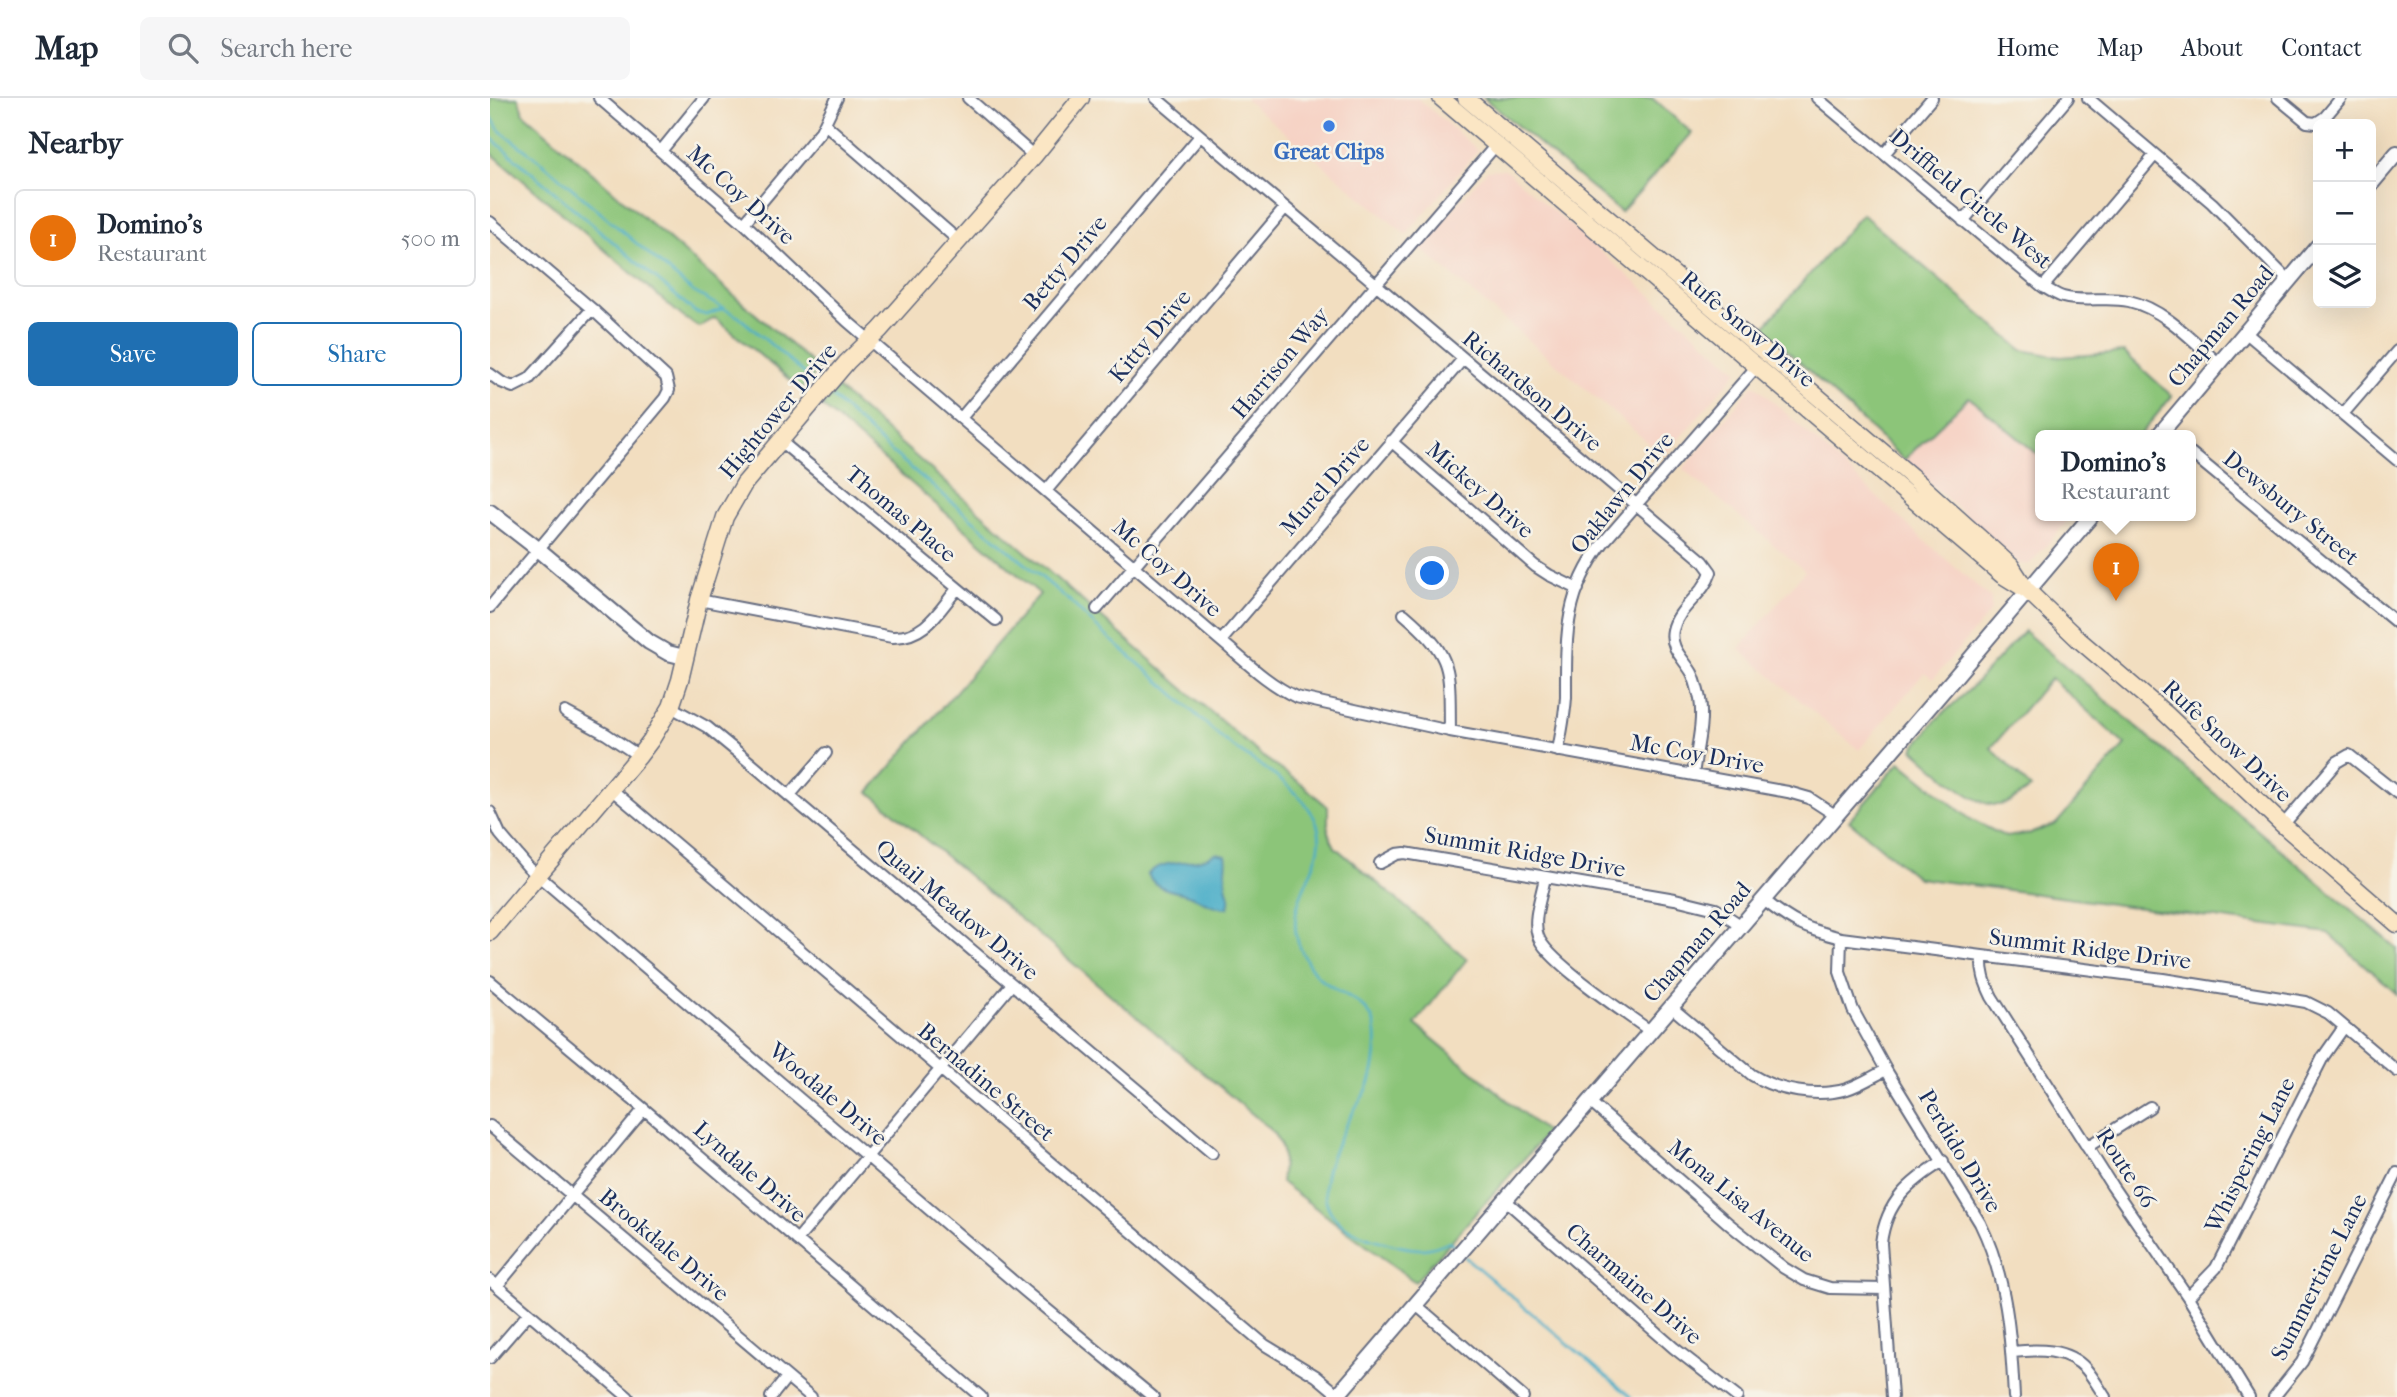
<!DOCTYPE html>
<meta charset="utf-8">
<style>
body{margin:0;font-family:"IM FELL French Canon",serif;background:#f6f6f7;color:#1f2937}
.controls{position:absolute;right:21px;top:21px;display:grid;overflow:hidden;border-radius:10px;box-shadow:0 7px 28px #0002}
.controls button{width:63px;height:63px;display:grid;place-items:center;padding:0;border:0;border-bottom:2px solid #e0e1e3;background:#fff;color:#1f2937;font:35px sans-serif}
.you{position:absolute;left:943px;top:476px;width:24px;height:24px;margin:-18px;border:5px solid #fff;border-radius:50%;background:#1a73e8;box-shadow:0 0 0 10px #1a73e833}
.badge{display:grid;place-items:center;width:46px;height:46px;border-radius:50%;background:#1f6fb2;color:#fff;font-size:23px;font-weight:700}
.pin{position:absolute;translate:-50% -58px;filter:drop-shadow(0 2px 4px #0008)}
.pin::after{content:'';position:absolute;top:37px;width:24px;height:21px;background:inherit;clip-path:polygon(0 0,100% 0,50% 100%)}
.popup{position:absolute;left:1545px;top:332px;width:161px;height:91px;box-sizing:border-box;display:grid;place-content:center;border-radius:10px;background:#fff;filter:drop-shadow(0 2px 5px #0005);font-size:23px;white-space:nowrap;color:#747a83}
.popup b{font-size:26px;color:#1f2937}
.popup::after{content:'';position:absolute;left:50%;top:100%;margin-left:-14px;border:14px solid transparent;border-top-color:#fff}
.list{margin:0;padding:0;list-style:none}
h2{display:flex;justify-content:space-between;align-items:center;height:91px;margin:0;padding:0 28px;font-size:30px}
h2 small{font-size:23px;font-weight:400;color:#747a83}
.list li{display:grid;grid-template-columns:46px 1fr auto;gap:21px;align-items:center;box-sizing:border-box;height:98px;margin:0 14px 14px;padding:0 14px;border:2px solid #e0e1e3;border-radius:10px}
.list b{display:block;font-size:26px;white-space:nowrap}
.list p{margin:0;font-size:23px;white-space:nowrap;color:#747a83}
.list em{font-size:23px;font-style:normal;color:#747a83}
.actions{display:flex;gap:14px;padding:21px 28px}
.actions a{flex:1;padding:16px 0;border:2px solid #1f6fb2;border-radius:10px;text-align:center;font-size:24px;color:#1f6fb2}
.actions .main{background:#1f6fb2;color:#fff}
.icon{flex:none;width:38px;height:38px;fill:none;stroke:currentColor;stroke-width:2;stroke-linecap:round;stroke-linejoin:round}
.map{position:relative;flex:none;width:1907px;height:1299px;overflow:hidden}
header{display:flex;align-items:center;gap:42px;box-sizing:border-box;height:98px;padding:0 35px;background:#fff;border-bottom:2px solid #e0e1e3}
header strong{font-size:33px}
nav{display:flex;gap:38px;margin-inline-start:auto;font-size:24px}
.search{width:490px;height:63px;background:#f6f6f7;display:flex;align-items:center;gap:18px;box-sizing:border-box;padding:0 24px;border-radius:10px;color:#747a83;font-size:26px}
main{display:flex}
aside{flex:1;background:#fff}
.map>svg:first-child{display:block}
.built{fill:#f6d2c4}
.green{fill:#8cc579;stroke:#547a6c;stroke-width:2}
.water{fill:#49adc8;stroke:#326e93;stroke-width:2}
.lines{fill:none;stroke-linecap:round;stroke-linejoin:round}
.stream{stroke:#49adc8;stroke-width:2.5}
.minor-casing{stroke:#666c80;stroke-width:14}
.tertiary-casing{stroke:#666c80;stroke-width:18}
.secondary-casing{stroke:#666c80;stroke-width:19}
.minor{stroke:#fff;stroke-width:10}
.tertiary{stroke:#fff;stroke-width:14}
.secondary{stroke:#fbe6c4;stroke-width:16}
.shop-dot{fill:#3f7fe0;stroke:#f7f3e8;stroke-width:2.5}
.labels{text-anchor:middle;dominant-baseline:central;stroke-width:5;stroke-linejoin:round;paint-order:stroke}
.shop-label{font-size:23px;font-weight:bold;fill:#366cbe;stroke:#f7f3e8}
.street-label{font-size:23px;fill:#1b2f5e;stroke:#f7f3e8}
</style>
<header>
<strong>Map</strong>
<div class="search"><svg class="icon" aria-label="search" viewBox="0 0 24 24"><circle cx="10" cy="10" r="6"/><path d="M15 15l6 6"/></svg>Search here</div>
<nav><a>Home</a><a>Map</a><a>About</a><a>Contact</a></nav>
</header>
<main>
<aside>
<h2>Nearby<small></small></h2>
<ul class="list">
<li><span class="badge" style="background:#e8710a">1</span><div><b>Domino's</b><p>Restaurant</p></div><em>500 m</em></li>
</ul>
<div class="actions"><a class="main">Save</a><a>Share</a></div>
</aside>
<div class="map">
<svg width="1907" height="1299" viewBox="0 0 1907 1299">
<rect width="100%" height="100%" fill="#f7f3e8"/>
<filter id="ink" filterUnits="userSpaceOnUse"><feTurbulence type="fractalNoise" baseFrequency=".0143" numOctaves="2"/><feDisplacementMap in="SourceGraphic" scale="14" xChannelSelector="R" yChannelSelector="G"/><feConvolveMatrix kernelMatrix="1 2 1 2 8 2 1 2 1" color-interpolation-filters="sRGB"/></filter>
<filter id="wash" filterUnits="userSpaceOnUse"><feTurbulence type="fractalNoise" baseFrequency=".00686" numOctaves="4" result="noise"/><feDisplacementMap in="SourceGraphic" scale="28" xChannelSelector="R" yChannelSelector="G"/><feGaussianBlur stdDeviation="1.57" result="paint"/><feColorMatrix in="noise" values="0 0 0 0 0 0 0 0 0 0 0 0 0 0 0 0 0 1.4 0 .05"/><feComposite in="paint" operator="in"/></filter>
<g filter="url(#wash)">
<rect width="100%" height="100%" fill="#f2dec0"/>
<!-- built -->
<path class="built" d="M 754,0 L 927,0 L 988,52 L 916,137 Z
M 1015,71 L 1248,273 L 1174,358 L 930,150 L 997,72 Z
M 1264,286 L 1435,443 L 1501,500 L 1501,513 L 1443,581 L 1434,575 L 1369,652 L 1249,551 L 1315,473 L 1193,371 Z
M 1479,299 L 1551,359 L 1551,417 L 1583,417 L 1540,466 L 1530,466 L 1414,362 Z"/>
<!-- green -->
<path class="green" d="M 0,0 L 28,0 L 34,16 L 329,271 L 311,291 L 225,220 L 209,229 L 193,219 L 0,54 Z
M 994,0 L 1162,0 L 1202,35 L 1131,114 Z
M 1372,116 L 1532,252 L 1571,259 L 1634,254 L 1682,298 L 1650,337 L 1551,337 L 1551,359 L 1479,299 L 1414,362 L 1273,230 Z
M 347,290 L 687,585 L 772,658 L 814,688 L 838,709 L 838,735 L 845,749 L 977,861 L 925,926 L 1057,1035 L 925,1184 L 791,1084 C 794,1060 796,1049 779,1030 L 379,694 L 550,496 L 332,308 Z
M 1534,533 L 1907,851 L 1907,896 L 1838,835 L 1428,780 L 1359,723 L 1410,664 L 1480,721 L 1516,739 L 1542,735 L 1566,726 L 1635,647 L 1561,580 L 1501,650 L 1541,690 C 1531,696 1518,708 1506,707 C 1481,707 1442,667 1423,651 L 1447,621 L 1480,591 Z"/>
<!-- water -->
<path class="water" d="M 725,755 L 736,757 C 738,768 734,777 736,787 C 738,799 741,795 738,810 C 723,810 715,803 701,798 C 686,792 665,793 658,776 C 674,759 704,769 725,755 Z"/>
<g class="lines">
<!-- stream -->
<path class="stream" d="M 0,16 L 9,32 L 55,67 L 202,193 L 249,219 L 322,282
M 0,39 L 205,214 L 217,217 L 234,210
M 343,300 L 396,349 L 581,504 C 608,533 641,558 671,585 C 694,604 715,627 738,645 C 765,665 810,689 825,721 C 845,764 791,796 809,847 C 814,859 822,874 832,882 C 852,898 884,904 886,935 C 887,952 885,970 879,987 C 876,995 870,1002 866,1009 C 841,1055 805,1116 877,1139 C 893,1144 923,1154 939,1150 C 946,1149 953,1146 959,1143 L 968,1152
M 975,1159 L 1141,1299"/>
</g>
</g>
<g filter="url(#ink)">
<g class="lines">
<!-- minor casing -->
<g class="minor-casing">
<path id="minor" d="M 109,0 L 254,125 L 357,223 L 731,543 C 755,563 778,586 806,599 L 960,633 L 1298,694 L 1319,700 L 1345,717
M 478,0 L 544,58
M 666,0 L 1213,463 L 1221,474 C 1214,497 1188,509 1183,532 C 1179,550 1194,561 1202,575 C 1206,583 1208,593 1210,601 C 1214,625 1206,653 1203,677
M 1327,0 L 1553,189 C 1560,192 1566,197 1573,199 C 1594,205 1617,198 1639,203 C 1674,211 1702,242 1728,265
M 1598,0 L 1722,105 L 1799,183
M 1788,0 L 1817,24 L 1826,25 L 1835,19 L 1851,0
M 335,26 L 469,143
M 171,53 L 214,0
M 1394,56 L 1442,0
M 1473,123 L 1578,0
M 0,124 L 102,211 L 176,279 L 179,292 L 175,300 L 0,509
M 254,125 L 331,33 L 347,0
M 1553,189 L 1665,57
M 1755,234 L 1907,362
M 0,276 L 11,284 L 23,289 L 39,281 L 102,211
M 1853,316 L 1907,253
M 471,320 L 710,38
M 289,342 L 506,522
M 901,343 L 1045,468 L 1059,477 L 1088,491
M 1701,355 L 1907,525
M 556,393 L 795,110
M 209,502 L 402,539 C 435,540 448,514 467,491
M 607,511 L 1006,47
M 914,516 C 965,560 959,570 960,633
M 731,543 L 973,261
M 181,609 L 217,629 L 251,657 L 722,1055
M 75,614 L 116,636 L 149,658
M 1068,653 C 1071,635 1075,617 1076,599 C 1076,539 1074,496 1113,445 L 1267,268
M 121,691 L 775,1247 L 826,1278 L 851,1299
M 299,698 L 336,655
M 0,714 L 10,736 L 38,769 L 536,1194 L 663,1299
M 1793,727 L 1847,664 L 1859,657 L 1907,695
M 890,765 L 907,756 L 915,755 L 1185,801 L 1226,811 L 1252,828
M 1055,779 C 1052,797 1042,821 1048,838 C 1055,862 1137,916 1160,933
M 1274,802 C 1302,825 1316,831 1351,840 L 1673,881 L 1816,904 L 1838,915 L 1907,973
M 1351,840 L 1350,874 L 1363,912 L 1396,972 L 1490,1125 C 1517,1180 1521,1239 1524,1299
M 1492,858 C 1491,874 1495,885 1502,899 L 1622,1088 L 1698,1199 L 1759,1299
M 0,883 L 154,1011 L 491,1299
M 1181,909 L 1262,977 C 1288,993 1327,1000 1357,991 C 1370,987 1384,978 1396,972
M 1100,1004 L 1239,1126 L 1294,1170 L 1314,1182 L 1340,1190 L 1394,1191
M 0,1028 L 321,1299
M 1597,1049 L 1660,1009
M 1015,1102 L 1184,1250 L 1247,1299
M 307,1142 L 522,886
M 0,1182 L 138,1299
M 7,1188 L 154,1011
M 1698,1199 L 1726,1170 L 1833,959 L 1854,929
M 925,1206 L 1033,1299
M 1522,1254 C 1547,1251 1577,1250 1596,1271 C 1603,1279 1609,1290 1615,1299
M 0,1260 L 39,1215
M 281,1299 L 297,1279
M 1402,1299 L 1391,1145 C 1396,1103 1420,1084 1453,1063
M 1784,1299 L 1812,1264 L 1907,1075"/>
</g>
<!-- tertiary casing -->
<g class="tertiary-casing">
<path id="tertiary" d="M 1881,86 L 1907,55
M 1669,337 L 1828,148
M 0,414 L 48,451 L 159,544 L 178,555 L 194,559
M 846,1299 L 1465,579 L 1602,417"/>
</g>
<!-- secondary casing -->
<g class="secondary-casing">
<path id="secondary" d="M 951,0 L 1512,477 L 1538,493 L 1588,541 L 1676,616 L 1793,727 L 1907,826
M 976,0 L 1421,378 L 1521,468 L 1534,488
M 0,834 L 149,658 L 161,642 L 181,609 L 190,582 L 209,502 L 235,419 L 254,386 L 357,264 L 390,232 L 544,58 L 591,0"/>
</g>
<!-- minor -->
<use href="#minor" class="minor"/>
<!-- tertiary -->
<use href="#tertiary" class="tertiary"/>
<!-- secondary -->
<use href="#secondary" class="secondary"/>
</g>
</g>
<!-- markers -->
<circle class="shop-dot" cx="839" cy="28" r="7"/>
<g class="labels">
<!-- shop labels -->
<g class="shop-label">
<text x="839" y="53">Great Clips</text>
</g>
<!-- street labels -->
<g class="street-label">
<text transform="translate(251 97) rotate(42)">Mc Coy Drive</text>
<text transform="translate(1481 101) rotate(40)">Driffield Circle West</text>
<text transform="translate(575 165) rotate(-50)">Betty Drive</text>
<text transform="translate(1731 228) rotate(-50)">Chapman Road</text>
<text transform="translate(1258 231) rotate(40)">Rufe Snow Drive</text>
<text transform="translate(660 238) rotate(-50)">Kitty Drive</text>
<text transform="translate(790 265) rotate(-50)">Harrison Way</text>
<text transform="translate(1042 293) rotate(40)">Richardson Drive</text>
<text transform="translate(288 313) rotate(-50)">Hightower Drive</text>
<text transform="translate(835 388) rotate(-49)">Murel Drive</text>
<text transform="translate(990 392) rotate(41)">Mickey Drive</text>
<text transform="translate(1132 395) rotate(-51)">Oaklawn Drive</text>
<text transform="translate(1801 410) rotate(39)">Dewsbury Street</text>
<text transform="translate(411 416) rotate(40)">Thomas Place</text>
<text transform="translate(677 470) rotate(41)">Mc Coy Drive</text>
<text transform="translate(1737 643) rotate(43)">Rufe Snow Drive</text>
<text transform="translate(1207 656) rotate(10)">Mc Coy Drive</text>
<text transform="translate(1035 754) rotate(10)">Summit Ridge Drive</text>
<text transform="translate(467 812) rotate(40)">Quail Meadow Drive</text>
<text transform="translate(1207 844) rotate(-49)">Chapman Road</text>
<text transform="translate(1600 851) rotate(7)">Summit Ridge Drive</text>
<text transform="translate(496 984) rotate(40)">Bernadine Street</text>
<text transform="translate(338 996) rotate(40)">Woodale Drive</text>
<text transform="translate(1470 1053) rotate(59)">Perdido Drive</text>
<text transform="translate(1760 1057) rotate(-63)">Whispering Lane</text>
<text transform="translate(1636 1070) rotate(57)">Route 66</text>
<text transform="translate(260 1074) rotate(41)">Lyndale Drive</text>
<text transform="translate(1251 1103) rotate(39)">Mona Lisa Avenue</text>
<text transform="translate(174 1147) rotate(40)">Brookdale Drive</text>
<text transform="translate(1829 1179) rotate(-63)">Summertime Lane</text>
<text transform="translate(1144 1186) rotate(41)">Charmaine Drive</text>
</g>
</g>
</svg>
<div class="controls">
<button>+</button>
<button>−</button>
<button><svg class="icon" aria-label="layers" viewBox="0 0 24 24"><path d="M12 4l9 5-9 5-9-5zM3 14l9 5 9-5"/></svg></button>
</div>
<div class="you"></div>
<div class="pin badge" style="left:1626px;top:503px;background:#e8710a">1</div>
<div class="popup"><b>Domino's</b>Restaurant</div>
</div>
</main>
